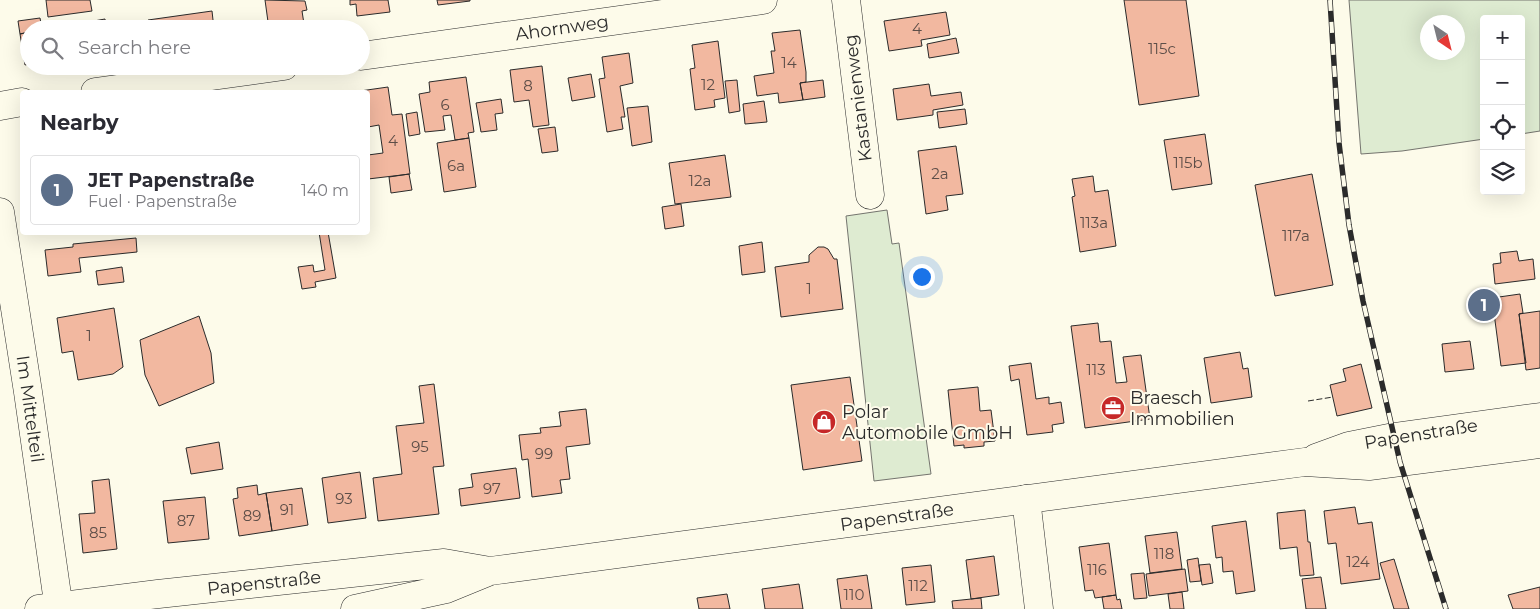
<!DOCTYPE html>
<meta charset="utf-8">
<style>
body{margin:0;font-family:Montserrat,sans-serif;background:#f2f2f3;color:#2b2b33}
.controls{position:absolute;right:15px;top:15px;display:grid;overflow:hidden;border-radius:5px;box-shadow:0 5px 20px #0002}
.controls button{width:45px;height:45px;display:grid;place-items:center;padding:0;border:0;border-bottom:1px solid #e1e1e2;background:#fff;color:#2b2b33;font:25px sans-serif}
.compass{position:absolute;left:1420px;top:15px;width:45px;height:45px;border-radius:50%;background:#fff;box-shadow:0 5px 20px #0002;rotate:145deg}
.you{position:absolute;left:921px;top:276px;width:18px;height:18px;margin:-12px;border:4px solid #fff;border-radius:50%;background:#1a73e8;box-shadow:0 0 0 8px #1a73e833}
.badge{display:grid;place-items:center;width:32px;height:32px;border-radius:50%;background:#db2777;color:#fff;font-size:16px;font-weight:700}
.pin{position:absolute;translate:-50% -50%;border:2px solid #fff;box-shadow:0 1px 5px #0006}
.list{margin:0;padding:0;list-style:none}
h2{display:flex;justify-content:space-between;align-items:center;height:65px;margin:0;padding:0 20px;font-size:21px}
h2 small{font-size:16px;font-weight:400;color:#7c7c81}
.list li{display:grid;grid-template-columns:32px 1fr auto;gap:15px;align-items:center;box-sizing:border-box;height:70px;margin:0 10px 10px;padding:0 10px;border:1px solid #e1e1e2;border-radius:5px}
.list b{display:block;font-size:19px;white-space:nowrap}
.list p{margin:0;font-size:16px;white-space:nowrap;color:#7c7c81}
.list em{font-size:16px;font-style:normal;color:#7c7c81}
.icon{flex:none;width:28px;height:28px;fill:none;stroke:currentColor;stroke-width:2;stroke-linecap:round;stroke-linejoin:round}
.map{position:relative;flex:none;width:1540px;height:609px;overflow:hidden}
.search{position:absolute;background:#fff;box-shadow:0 5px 20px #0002;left:20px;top:20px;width:350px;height:55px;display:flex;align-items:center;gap:12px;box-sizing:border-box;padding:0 18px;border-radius:28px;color:#7c7c81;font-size:19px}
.panel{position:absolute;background:#fff;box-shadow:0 5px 20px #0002;left:20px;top:90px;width:350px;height:145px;border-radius:5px}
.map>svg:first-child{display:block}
.green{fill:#deebd1;stroke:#74746e;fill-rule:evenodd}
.building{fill:#f2b8a0;stroke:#2b2b2b}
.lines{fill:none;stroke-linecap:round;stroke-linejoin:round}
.minor-casing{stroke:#2b2b2b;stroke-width:29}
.major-casing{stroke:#2b2b2b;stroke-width:29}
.minor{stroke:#fdfbea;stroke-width:28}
.major{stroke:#fdfbea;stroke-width:28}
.rail-casing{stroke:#2b2b2b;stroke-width:5.5}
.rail{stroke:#fdfbea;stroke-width:4;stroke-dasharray:11;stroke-linecap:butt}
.fence{stroke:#2b2b2b;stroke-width:1;stroke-dasharray:6 2.5;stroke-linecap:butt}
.labels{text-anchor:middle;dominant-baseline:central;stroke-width:4;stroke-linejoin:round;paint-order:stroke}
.number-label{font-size:15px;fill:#5d4e48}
.street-label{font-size:18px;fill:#2b2b2b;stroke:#fdfbea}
.poi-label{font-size:18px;fill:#2b2b2b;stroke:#fdfbea;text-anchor:start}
</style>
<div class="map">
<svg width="1540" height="609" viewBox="0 0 1540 609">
<rect width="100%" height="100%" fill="#fdfbea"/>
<!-- green -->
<path class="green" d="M 1349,0 L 1540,0 L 1540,131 L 1521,134 L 1521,19 L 1484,19 L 1484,139 L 1402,151 L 1361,154 ZM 1428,22 L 1458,22 L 1458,52 L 1428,52 Z
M 887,210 L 892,244 L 899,243 L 931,474 L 874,481 L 846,216 Z"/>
<!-- building -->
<path class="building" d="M 46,0 L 90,0 L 92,11 L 48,17 Z
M 265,0 L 305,1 L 307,10 L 302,11 L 304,24 L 269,29 Z
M 350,0 L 388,0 L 390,12 L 357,16 L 356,4 L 350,5 Z
M 437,0 L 470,0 L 470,1 L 438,5 Z
M 1124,0 L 1186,0 L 1199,96 L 1139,105 Z
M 212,11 L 214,29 L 149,29 L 148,20 Z
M 946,12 L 950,35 L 921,40 L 922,46 L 889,51 L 884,21 Z
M 40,18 L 42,29 L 29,29 L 29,32 L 20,34 L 18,21 Z
M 105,19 L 106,29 L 49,29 Z
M 800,30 L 806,72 L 806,82 L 800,83 L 803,100 L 779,103 L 778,93 L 757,96 L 754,76 L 774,73 L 771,51 L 775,51 L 772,33 Z
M 29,32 L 29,64 L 25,65 L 20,34 Z
M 956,38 L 959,53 L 929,58 L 927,44 Z
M 718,41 L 725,98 L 714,100 L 715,107 L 695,110 L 690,69 L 695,68 L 692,45 Z
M 629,53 L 633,83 L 620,86 L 625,117 L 621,117 L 623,129 L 607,132 L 599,79 L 605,78 L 602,57 Z
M 542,66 L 549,125 L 533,127 L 529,100 L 514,102 L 510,70 Z
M 591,74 L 595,97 L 572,101 L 568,78 Z
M 466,77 L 474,132 L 468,133 L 469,138 L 455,140 L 451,115 L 443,116 L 445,130 L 425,132 L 419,94 L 430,92 L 429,82 Z
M 737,80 L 740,111 L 729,113 L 725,81 Z
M 823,80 L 825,97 L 803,100 L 800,83 Z
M 929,84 L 931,96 L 961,92 L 963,105 L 933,110 L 933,115 L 897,120 L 893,89 Z
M 388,87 L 392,115 L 402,114 L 410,174 L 368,179 L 368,155 L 383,153 L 379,125 L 368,127 L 368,92 L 353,92 Z
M 501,99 L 503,113 L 495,114 L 497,130 L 481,132 L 476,103 Z
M 764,101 L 767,122 L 745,124 L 743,104 Z
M 648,106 L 652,142 L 632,146 L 627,108 Z
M 965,109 L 967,124 L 939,128 L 937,112 Z
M 417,112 L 420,134 L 409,136 L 406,114 Z
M 555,127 L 558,151 L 542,153 L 538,129 Z
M 1205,134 L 1212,184 L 1172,190 L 1164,140 Z
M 469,138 L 476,187 L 444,192 L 437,143 Z
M 956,146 L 963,194 L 946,196 L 948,210 L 926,214 L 918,151 Z
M 725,155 L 731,197 L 675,204 L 669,163 Z
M 409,174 L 412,190 L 391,193 L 389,177 Z
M 1312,174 L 1333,285 L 1275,296 L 1255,185 Z
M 1093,176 L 1095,192 L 1108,190 L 1116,246 L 1080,252 L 1072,197 L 1075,196 L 1072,179 Z
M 681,204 L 684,226 L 665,229 L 662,207 Z
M 319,232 L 328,232 L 336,278 L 315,282 L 316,287 L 302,289 L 298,267 L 313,265 L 314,272 L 325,270 Z
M 136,238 L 137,252 L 79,258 L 81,272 L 48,276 L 45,250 L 73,247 L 73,244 Z
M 762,242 L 765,272 L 742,275 L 739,246 Z
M 818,247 L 824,247 L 828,249 L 834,259 L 837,259 L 843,309 L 781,317 L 775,267 L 809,262 L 809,255 Z
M 1517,251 L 1519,261 L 1533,259 L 1535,279 L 1495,284 L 1493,264 L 1501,263 L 1500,253 Z
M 122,267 L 124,282 L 98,285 L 96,271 Z
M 1520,294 L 1523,313 L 1519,314 L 1526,363 L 1501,366 L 1492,298 Z
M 114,308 L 123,367 L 113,374 L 78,380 L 73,351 L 62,353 L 57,318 Z
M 1540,311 L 1540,368 L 1526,370 L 1519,314 Z
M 199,316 L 211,353 L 214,383 L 159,406 L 145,375 L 140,340 Z
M 1098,323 L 1100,342 L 1111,341 L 1116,383 L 1127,382 L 1123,357 L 1141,355 L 1150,419 L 1085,428 L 1071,326 Z
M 1470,341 L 1474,369 L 1445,372 L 1442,344 Z
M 1240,352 L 1243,369 L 1248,368 L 1252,397 L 1211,403 L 1204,358 Z
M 1031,363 L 1036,399 L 1049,397 L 1049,404 L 1061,402 L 1064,423 L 1052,425 L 1053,432 L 1027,435 L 1019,379 L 1011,381 L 1009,366 Z
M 1361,364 L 1372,408 L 1337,416 L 1330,385 L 1346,381 L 1343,369 Z
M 850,377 L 862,461 L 803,470 L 791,385 Z
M 434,384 L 444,466 L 433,467 L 439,514 L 378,521 L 373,478 L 402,474 L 396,426 L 424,423 L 419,386 Z
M 978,387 L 980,411 L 991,410 L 995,441 L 984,442 L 984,446 L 964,448 L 964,445 L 954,446 L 948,390 Z
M 586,409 L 590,444 L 566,447 L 570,479 L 560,480 L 562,493 L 532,497 L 528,459 L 522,460 L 519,435 L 541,433 L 540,428 L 561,426 L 559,412 Z
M 219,442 L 223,469 L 191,474 L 186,448 Z
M 516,468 L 520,498 L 461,506 L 459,489 L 473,487 L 471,474 Z
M 360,472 L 366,518 L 328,523 L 322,478 Z
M 109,479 L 117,549 L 83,553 L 79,514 L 95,513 L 92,481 Z
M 257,485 L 258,495 L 266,493 L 272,531 L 239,536 L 233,499 L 238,498 L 237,488 Z
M 302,488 L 308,525 L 272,531 L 266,493 Z
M 205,497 L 209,539 L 168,543 L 163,501 Z
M 1355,507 L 1358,524 L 1372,522 L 1380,579 L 1341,584 L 1336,543 L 1328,544 L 1324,511 Z
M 1305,510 L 1308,542 L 1310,542 L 1314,575 L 1300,576 L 1297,547 L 1280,549 L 1277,513 Z
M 1246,521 L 1255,591 L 1236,594 L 1233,571 L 1223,572 L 1222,557 L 1216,558 L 1212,526 Z
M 1177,532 L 1182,569 L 1150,573 L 1145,536 Z
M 1109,543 L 1116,595 L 1095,598 L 1093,590 L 1085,591 L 1079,547 Z
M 994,556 L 999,595 L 971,599 L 966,560 Z
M 1198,558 L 1201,581 L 1190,582 L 1187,560 Z
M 1394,559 L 1409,609 L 1394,609 L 1380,563 Z
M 1210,564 L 1213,583 L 1202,585 L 1199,565 Z
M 931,565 L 935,602 L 906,605 L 902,568 Z
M 1185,569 L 1188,591 L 1149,596 L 1146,574 Z
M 1144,573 L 1147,598 L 1134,599 L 1131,574 Z
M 867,575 L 872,609 L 841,609 L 837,579 Z
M 1321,577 L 1326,609 L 1306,609 L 1302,579 Z
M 799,584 L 803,609 L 765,609 L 762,589 Z
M 1540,587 L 1540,609 L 1513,609 L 1508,595 Z
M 1182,592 L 1184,609 L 1170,609 L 1168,594 Z
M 727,594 L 730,609 L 699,609 L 697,598 Z
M 1116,595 L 1117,600 L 1120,599 L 1122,609 L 1104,609 L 1102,597 Z
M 981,598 L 982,609 L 953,609 L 952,601 Z"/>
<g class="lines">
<!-- minor casing -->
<g class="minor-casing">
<path id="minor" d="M 846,0 L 870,195
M 361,56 L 763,0
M 95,92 L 284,66
M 0,106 L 22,102
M 0,212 L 28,392 L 59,609
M 1026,499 L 1039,609"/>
</g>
<!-- major casing -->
<g class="major-casing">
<path id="major" d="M 1316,458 L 1349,446 L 1394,437 L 1540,417
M 39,609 L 158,594 L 444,563 L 490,571
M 355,609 L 446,589 L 490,571 L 1305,462 L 1369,466 L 1540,444"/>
</g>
<!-- minor -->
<use href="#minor" class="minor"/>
<!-- major -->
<use href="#major" class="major"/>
<!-- rail casing -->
<g class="rail-casing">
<path id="rail" d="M 1330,0 L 1339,143 L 1349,225 L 1363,301 L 1400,462 L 1446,609"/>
</g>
<!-- rail -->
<use href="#rail" class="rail"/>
<!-- fence -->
<path class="fence" d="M 1308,401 L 1333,397"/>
</g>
<!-- icons -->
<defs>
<g id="office-disc" transform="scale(1.25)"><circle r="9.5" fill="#c62828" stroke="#fdfbea"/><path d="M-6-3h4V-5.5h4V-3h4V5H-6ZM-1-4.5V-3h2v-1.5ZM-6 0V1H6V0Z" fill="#fff"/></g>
<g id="shop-disc" transform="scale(1.25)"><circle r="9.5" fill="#c62828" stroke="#fdfbea"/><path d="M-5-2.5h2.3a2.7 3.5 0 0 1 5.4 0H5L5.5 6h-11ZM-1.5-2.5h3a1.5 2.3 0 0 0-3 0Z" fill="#fff"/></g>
</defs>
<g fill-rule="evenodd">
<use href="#office-disc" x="1113" y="408"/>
<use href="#shop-disc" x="824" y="422"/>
</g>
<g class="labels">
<!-- number labels -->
<g class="number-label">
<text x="917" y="28">4</text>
<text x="1162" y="48">115c</text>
<text x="789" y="62">14</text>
<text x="708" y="84">12</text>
<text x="528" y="85">8</text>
<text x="445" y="104">6</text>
<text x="393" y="140">4</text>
<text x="1188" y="162">115b</text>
<text x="456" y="165">6a</text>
<text x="940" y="173">2a</text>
<text x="700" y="180">12a</text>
<text x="1094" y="222">113a</text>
<text x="1296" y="235">117a</text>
<text x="809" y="288">1</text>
<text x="89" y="335">1</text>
<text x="1096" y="369">113</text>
<text x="420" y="446">95</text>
<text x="544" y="453">99</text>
<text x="492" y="488">97</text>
<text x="344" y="498">93</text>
<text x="287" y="509">91</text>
<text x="252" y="515">89</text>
<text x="186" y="520">87</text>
<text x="98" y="532">85</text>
<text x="1164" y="553">118</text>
<text x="1358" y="561">124</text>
<text x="1097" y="569">116</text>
<text x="918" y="585">112</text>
<text x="854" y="594">110</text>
</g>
<!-- street labels -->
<g class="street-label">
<text transform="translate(562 28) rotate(-8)">Ahornweg</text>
<text transform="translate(858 98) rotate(-97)">Kastanienweg</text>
<text transform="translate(30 409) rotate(82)">Im Mittelteil</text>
<text transform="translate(1421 434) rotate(-9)">Papenstraße</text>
<text transform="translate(897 517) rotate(-8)">Papenstraße</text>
<text transform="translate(264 583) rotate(-6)">Papenstraße</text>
</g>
<!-- poi labels -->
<g class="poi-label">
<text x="1130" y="398">Braesch<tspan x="1130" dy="21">Immobilien</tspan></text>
<text x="842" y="412">Polar<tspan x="842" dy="21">Automobile GmbH</tspan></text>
</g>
</g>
</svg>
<div class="controls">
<button>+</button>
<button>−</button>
<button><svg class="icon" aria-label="locate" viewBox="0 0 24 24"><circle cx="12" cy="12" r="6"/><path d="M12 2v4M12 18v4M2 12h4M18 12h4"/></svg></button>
<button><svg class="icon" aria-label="layers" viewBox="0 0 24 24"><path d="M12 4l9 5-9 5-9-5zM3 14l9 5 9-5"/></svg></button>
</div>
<svg class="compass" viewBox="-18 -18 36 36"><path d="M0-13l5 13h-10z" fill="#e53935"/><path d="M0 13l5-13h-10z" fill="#7c7c81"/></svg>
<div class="you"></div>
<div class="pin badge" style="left:1484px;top:305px;background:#5c6f8a">1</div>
<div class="search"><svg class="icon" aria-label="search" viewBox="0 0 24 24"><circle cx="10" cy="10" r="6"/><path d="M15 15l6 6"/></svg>Search here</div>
<section class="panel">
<h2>Nearby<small></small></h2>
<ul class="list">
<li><span class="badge" style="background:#5c6f8a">1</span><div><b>JET Papenstraße</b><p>Fuel · Papenstraße</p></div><em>140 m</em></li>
</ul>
</section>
</div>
